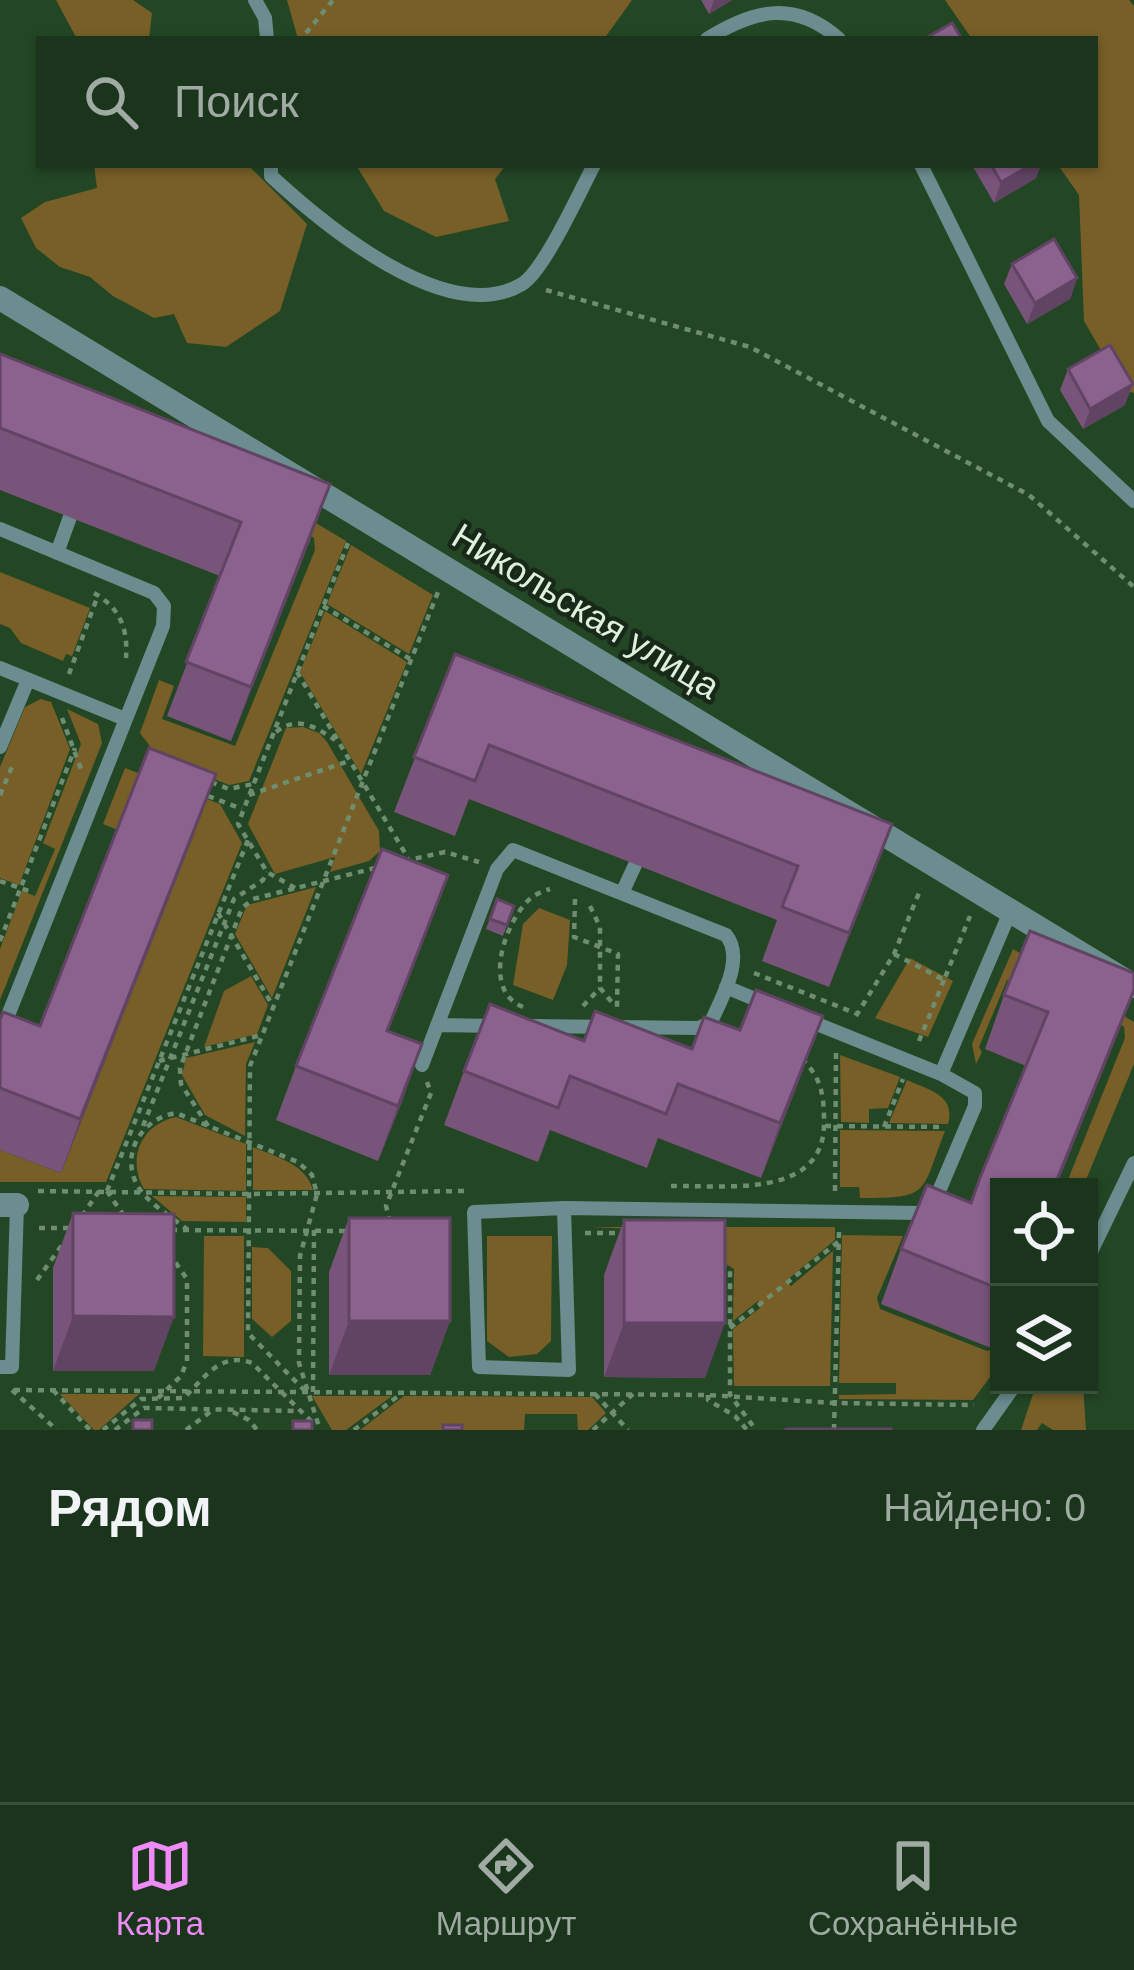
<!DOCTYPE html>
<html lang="ru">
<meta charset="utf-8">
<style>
body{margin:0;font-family:Arial,sans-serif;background:#233d25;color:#f1f3f6}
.controls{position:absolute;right:36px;bottom:36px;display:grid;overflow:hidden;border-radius:0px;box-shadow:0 3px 9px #0004}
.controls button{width:108px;height:108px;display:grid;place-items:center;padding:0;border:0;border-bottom:3px solid #38503b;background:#1a351c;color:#f1f3f6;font:60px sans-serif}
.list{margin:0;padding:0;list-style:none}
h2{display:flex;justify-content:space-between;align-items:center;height:156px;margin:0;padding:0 48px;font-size:51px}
h2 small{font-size:39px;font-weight:400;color:#9faba3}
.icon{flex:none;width:66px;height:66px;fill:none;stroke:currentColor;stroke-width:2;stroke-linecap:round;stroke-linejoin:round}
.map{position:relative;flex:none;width:1134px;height:1430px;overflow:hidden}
.search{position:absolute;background:#1a351c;box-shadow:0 3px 9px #0004;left:36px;right:36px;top:36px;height:132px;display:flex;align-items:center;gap:30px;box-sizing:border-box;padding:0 42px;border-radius:0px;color:#9faba3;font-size:45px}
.sheet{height:372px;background:#1a351c}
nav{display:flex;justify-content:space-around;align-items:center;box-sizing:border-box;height:168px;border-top:3px solid #38503b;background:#1a351c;font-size:33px;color:#9faba3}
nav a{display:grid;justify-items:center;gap:6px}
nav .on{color:#ef8bf6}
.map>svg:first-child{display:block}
.green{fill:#775f27}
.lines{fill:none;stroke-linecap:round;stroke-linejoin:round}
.path{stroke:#6f8d71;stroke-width:4.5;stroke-dasharray:6 6;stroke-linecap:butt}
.lane{stroke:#6b8d90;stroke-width:14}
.street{stroke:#6b8d90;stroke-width:24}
.wall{fill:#78537a}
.shaded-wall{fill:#614463}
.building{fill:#8b618e;stroke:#614463;stroke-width:3}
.labels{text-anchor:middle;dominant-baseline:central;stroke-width:9;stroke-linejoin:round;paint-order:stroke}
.street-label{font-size:36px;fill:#ddf2dd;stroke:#192919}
</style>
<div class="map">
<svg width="1134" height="1430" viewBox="0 0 1134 1430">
<rect width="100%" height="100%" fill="#234725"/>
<!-- green -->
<path class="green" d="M 56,0 L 133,0 L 152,13 L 149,39 L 77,39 Z
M 287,0 L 632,0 L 604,39 L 298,39 Z
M 945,0 L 1129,0 L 1134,6 L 1134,393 L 1124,390 L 1084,321 L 1079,195 L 1058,165 L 1095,165 L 1095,39 L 972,39 Z
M 94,165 L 248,165 L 307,224 L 280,311 L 226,347 L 187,343 L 174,314 L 154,318 L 113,296 L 90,277 L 60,267 L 36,248 L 21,218 L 45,202 L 97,188 Z
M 356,165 L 506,165 L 495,179 L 509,221 L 436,237 L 384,211 Z
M 136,416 L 346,541 L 249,781 L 229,785 L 158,757 L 140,733 L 159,680 L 174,686 L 162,719 L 235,746 L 315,550 L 314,538 Z
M 351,545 L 433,595 L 409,654 L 327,604 Z
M 0,572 L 90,608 L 72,656 L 66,654 L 63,661 L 21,643 L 10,628 L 0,624 Z
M 325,611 L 407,662 L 361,774 L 300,672 Z
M 41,699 L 51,702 L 70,749 L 19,885 L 0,878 L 0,767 L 25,707 Z
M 67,709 L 98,724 L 102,743 L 0,1000 L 0,949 L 22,891 L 35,896 L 55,849 L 43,843 L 81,744 Z
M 303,727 L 319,733 L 327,742 L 379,831 L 380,851 L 369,861 L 330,872 L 335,857 L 275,874 L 248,824 L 286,728 Z
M 125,768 L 220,804 L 242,843 L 106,1182 L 0,1182 L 0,1150 L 61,1173 L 196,829 L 118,830 L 103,824 Z
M 316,887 L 272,998 L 235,934 L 247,905 Z
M 539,908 L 570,920 L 567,965 L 553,1000 L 513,985 L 523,924 Z
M 1013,949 L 1134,1022 L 1134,1064 L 1083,1187 L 1065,1187 L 1125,1038 L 1124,1027 L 1118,1021 L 1007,980 L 979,1047 L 982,1052 L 976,1064 L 972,1044 Z
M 910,958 L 953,981 L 928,1037 L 875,1018 Z
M 251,976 L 268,1005 L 257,1034 L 204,1047 L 224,991 Z
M 255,1042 L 246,1064 L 245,1136 L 205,1115 L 182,1075 L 186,1058 Z
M 840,1055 L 900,1077 L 888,1108 L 869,1109 L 869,1123 L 841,1122 Z
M 907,1080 C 929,1090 956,1095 948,1124 L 889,1123 Z
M 176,1117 L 246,1144 L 246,1191 L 144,1189 C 126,1158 142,1124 176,1117 Z
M 840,1130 L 945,1131 C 920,1194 932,1198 860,1198 L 859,1187 L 840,1187 Z
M 253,1147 C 278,1158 305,1163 313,1190 L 253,1190 Z
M 152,1196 L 246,1197 L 246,1222 L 182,1221 Z
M 591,1227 L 835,1227 L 835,1240 L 786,1281 L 791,1286 L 833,1251 L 830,1386 L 734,1386 L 733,1329 L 760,1308 L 758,1301 L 733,1321 L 734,1269 L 674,1231 Z
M 842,1235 L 903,1236 L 877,1298 L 880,1309 L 987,1351 L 999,1347 L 999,1365 L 973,1400 L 839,1399 L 839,1395 L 896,1394 L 896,1383 L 839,1383 Z
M 204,1236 L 244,1236 L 244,1357 L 203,1356 Z
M 487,1236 L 552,1236 L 551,1341 L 537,1354 L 509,1357 L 487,1341 Z
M 252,1247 L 268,1248 L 291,1271 L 291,1321 L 272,1337 L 252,1319 Z
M 1036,1385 L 1083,1385 L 1086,1430 L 1053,1430 L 1042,1423 L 1037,1430 L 1021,1430 Z
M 60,1394 L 139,1394 L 99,1430 L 94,1430 Z
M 312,1396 L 311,1396 L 392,1396 L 346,1430 L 332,1430 Z
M 404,1396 L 592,1397 L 606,1413 L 588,1430 L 578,1430 L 577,1414 L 525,1414 L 524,1430 L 360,1430 Z"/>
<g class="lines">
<!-- path -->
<path class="path" d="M 306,33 L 333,0
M 546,290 L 750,347 L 1029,495 L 1134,587
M 94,593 C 120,608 128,628 126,658
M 323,606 L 410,659
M 297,672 L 408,858
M 69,674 L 98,595
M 62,718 L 81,769
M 276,732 C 297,715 316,727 335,740
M 211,782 L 229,789 L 253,784
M 0,795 L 14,762
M 249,795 L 349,761
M 208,796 L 242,809
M 404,861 L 445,852 L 479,862
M 0,881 L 34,893
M 295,888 L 267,872 L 238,824 L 350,538
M 575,899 L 574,937 L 618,954 L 617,1007
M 590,906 L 600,927 L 600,988 L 615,1006
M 218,913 L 273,1006
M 0,941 L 75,748
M 894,954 L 944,980 L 970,916
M 754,973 L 855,1013
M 583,1006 L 600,988
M 523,1007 C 483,991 503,929 525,904 C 532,895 541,892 550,889
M 856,1016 L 894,954 L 921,888
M 919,1041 L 944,980
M 159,1061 L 258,1036
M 143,1126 L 234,899 L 263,880 L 267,872
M 208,1126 L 181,1084 L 180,1068 L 242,908 L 253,899 L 375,868
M 825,1126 L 945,1127
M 884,1127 L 903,1079
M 671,1186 C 725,1185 826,1200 824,1121 C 824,1095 821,1078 803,1060
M 38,1191 L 250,1194 L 465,1191
M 107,1191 L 248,840
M 107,1191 L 124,1216
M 835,1191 L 836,1052
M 82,1216 L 99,1191
M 390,1222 L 386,1206 L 431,1093 L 427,1082
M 39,1228 L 70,1228
M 171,1230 L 346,1231
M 188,1230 C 172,1217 147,1203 137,1185 C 120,1152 143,1118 176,1113 L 298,1162 L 312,1175 L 317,1194 L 300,1256 L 299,1363 L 320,1430
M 585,1233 L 622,1233
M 721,1264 L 730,1270 L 730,1395 L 756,1430
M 37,1280 L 62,1245
M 730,1328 L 838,1242
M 12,1390 L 57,1430
M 14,1390 L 708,1395 L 835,1403 L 974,1405
M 53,1390 L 90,1430
M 305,1391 L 248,1333 L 250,1066 L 438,592
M 313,1392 L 314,1230
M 595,1394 L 628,1430
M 708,1395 L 708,1400 L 735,1416 L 747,1430
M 158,1398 L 181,1376 L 187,1361 L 187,1279 L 173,1259
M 233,1412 L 249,1420 L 257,1430
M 103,1430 L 141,1399 L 184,1398 C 204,1378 221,1351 252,1363 L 315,1425
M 115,1430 L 144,1408 L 299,1411
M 186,1430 L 210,1412
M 354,1430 L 402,1393
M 593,1430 L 633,1394
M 834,1430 L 839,1232"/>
<!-- lane -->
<path class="lane" d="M 255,0 L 265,18 L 267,39
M 707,39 C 755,9 795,0 839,39
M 271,165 L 271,176 C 323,224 448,329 522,284 C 544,271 580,191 594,165
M 921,165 L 1048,421 L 1134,501
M 0,529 L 154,593 L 164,606 L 163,626 L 3,1028 L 0,1028
M 57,553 L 70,517
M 0,668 L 125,719
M 0,747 L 28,680
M 623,891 L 635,865
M 726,987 L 769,1005
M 807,1020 L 941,1074
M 437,1025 L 497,1026
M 422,1065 L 497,869 L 513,850 L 726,935 C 745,958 722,997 711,1022 L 699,1028 L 531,1026
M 564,1208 L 569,1370 L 479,1367 L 474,1212 L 564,1208 L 921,1213 L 931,1210 L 975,1106 L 975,1093 L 941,1074 L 1010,912
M 1089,1256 L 1134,1163
M 0,1367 L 12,1367 L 17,1205
M 983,1430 L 1015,1385"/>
<!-- street -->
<path class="street" d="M 0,298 L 1134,986
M 0,1205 L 17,1205"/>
</g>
<!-- wall -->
<path class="wall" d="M 701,0 L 732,0 L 709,14 Z
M 972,165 L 1041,165 L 1036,178 L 994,203 Z
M 1012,264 L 1077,278 L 1070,299 L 1027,324 L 1004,284 Z
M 0,354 L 311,538 L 231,741 L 167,716 L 220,576 L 0,490 Z
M 1068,369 L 1125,405 L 1083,429 L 1060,390 Z
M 455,654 L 892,824 L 829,987 L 762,961 L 777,920 L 469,799 L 455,836 L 394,812 Z
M 196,829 L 61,1173 L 0,1150 L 0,1020 L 40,1026 Z
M 448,875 L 388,1031 L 403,1099 L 378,1161 L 276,1120 L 296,1066 Z
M 497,899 L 514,906 L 503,936 L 486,929 Z
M 1134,991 L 1056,1187 L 999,1187 L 999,1328 L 991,1348 L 881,1304 L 901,1249 L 971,1203 L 1026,1066 L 985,1049 L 1004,995 Z
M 584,1041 L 692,1049 L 803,1070 L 761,1178 L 658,1138 L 647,1168 L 550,1130 L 538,1162 L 444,1125 L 464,1071 Z
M 73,1213 L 154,1371 L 53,1371 L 53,1268 Z
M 349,1218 L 450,1321 L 430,1375 L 329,1375 L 329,1272 Z
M 624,1220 L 705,1378 L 604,1377 L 604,1275 Z"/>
<!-- shaded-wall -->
<path class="shaded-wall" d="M 714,0 L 732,0 L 709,14 Z
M 1031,165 L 1041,165 L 1036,178 L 994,203 L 1001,182 Z
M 1077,278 L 1070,299 L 1027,324 L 1035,303 Z
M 1133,384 L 1125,405 L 1083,429 L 1090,409 Z
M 330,484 L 311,538 L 231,741 L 251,687 Z
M 216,774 L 196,829 L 61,1173 L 80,1119 Z
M 892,824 L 872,879 L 829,987 L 849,933 Z
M 448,875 L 428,929 L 367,1085 L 387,1031 Z
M 1134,990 L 1120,1029 L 1056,1187 L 1054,1187 Z
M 823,1016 L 803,1070 L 761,1178 L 780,1123 Z
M 422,1044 L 403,1099 L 378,1161 L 398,1106 Z
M 73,1316 L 174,1317 L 154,1371 L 53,1371 Z
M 349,1321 L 450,1321 L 430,1375 L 329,1375 Z
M 624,1323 L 725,1323 L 705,1378 L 604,1377 Z"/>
<!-- building -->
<path class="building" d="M 952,23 L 962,39 L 924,39 Z
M 991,165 L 1031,165 L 1001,182 Z
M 1054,239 L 1077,278 L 1035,303 L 1012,264 Z
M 1110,345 L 1133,384 L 1090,409 L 1068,369 Z
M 0,354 L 330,484 L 251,687 L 186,662 L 241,522 L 0,428 Z
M 455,654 L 892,824 L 849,933 L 782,907 L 798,866 L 489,745 L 475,781 L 414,757 Z
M 149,748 L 216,774 L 80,1119 L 0,1088 L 0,1020 L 3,1012 L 40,1026 Z
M 382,849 L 448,875 L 387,1031 L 422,1044 L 398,1106 L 296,1066 Z
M 497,899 L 514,906 L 507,925 L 490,919 Z
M 1030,931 L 1134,973 L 1134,990 L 1054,1187 L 999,1187 L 999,1289 L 901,1249 L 927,1185 L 971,1203 L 980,1178 L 1048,1012 L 1004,995 Z
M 756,990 L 823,1016 L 780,1123 L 678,1084 L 666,1114 L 570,1076 L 558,1108 L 464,1071 L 490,1004 L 584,1041 L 595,1011 L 692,1049 L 704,1017 L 740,1030 Z
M 73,1213 L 174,1214 L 174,1317 L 73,1316 Z
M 349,1218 L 450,1218 L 450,1321 L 349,1321 Z
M 624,1220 L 725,1220 L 725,1323 L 624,1323 Z
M 133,1420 L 152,1420 L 152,1430 L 133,1430 Z
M 293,1421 L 312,1421 L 312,1430 L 293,1430 Z
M 443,1425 L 462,1425 L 462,1430 L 443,1430 Z
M 786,1429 L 891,1429 L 891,1430 L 785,1430 Z"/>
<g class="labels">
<!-- street labels -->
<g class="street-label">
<text transform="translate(586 611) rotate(31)">Никольская улица</text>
</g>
</g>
</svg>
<div class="controls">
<button><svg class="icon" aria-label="locate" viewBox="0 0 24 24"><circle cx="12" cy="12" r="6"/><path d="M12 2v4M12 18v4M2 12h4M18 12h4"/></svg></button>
<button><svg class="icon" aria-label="layers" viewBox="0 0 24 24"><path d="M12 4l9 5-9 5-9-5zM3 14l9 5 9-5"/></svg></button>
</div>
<div class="search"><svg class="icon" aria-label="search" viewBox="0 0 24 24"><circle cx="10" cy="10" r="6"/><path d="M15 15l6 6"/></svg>Поиск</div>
</div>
<section class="sheet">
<h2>Рядом<small>Найдено: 0</small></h2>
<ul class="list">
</ul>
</section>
<nav>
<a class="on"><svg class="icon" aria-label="map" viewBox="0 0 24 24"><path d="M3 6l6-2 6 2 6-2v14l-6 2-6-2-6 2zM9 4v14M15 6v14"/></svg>Карта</a>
<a><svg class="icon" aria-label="directions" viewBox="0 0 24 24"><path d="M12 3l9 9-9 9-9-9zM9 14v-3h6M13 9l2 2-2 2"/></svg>Маршрут</a>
<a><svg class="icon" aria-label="saved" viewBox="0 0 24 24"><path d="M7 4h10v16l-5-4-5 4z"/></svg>Сохранённые</a>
</nav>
